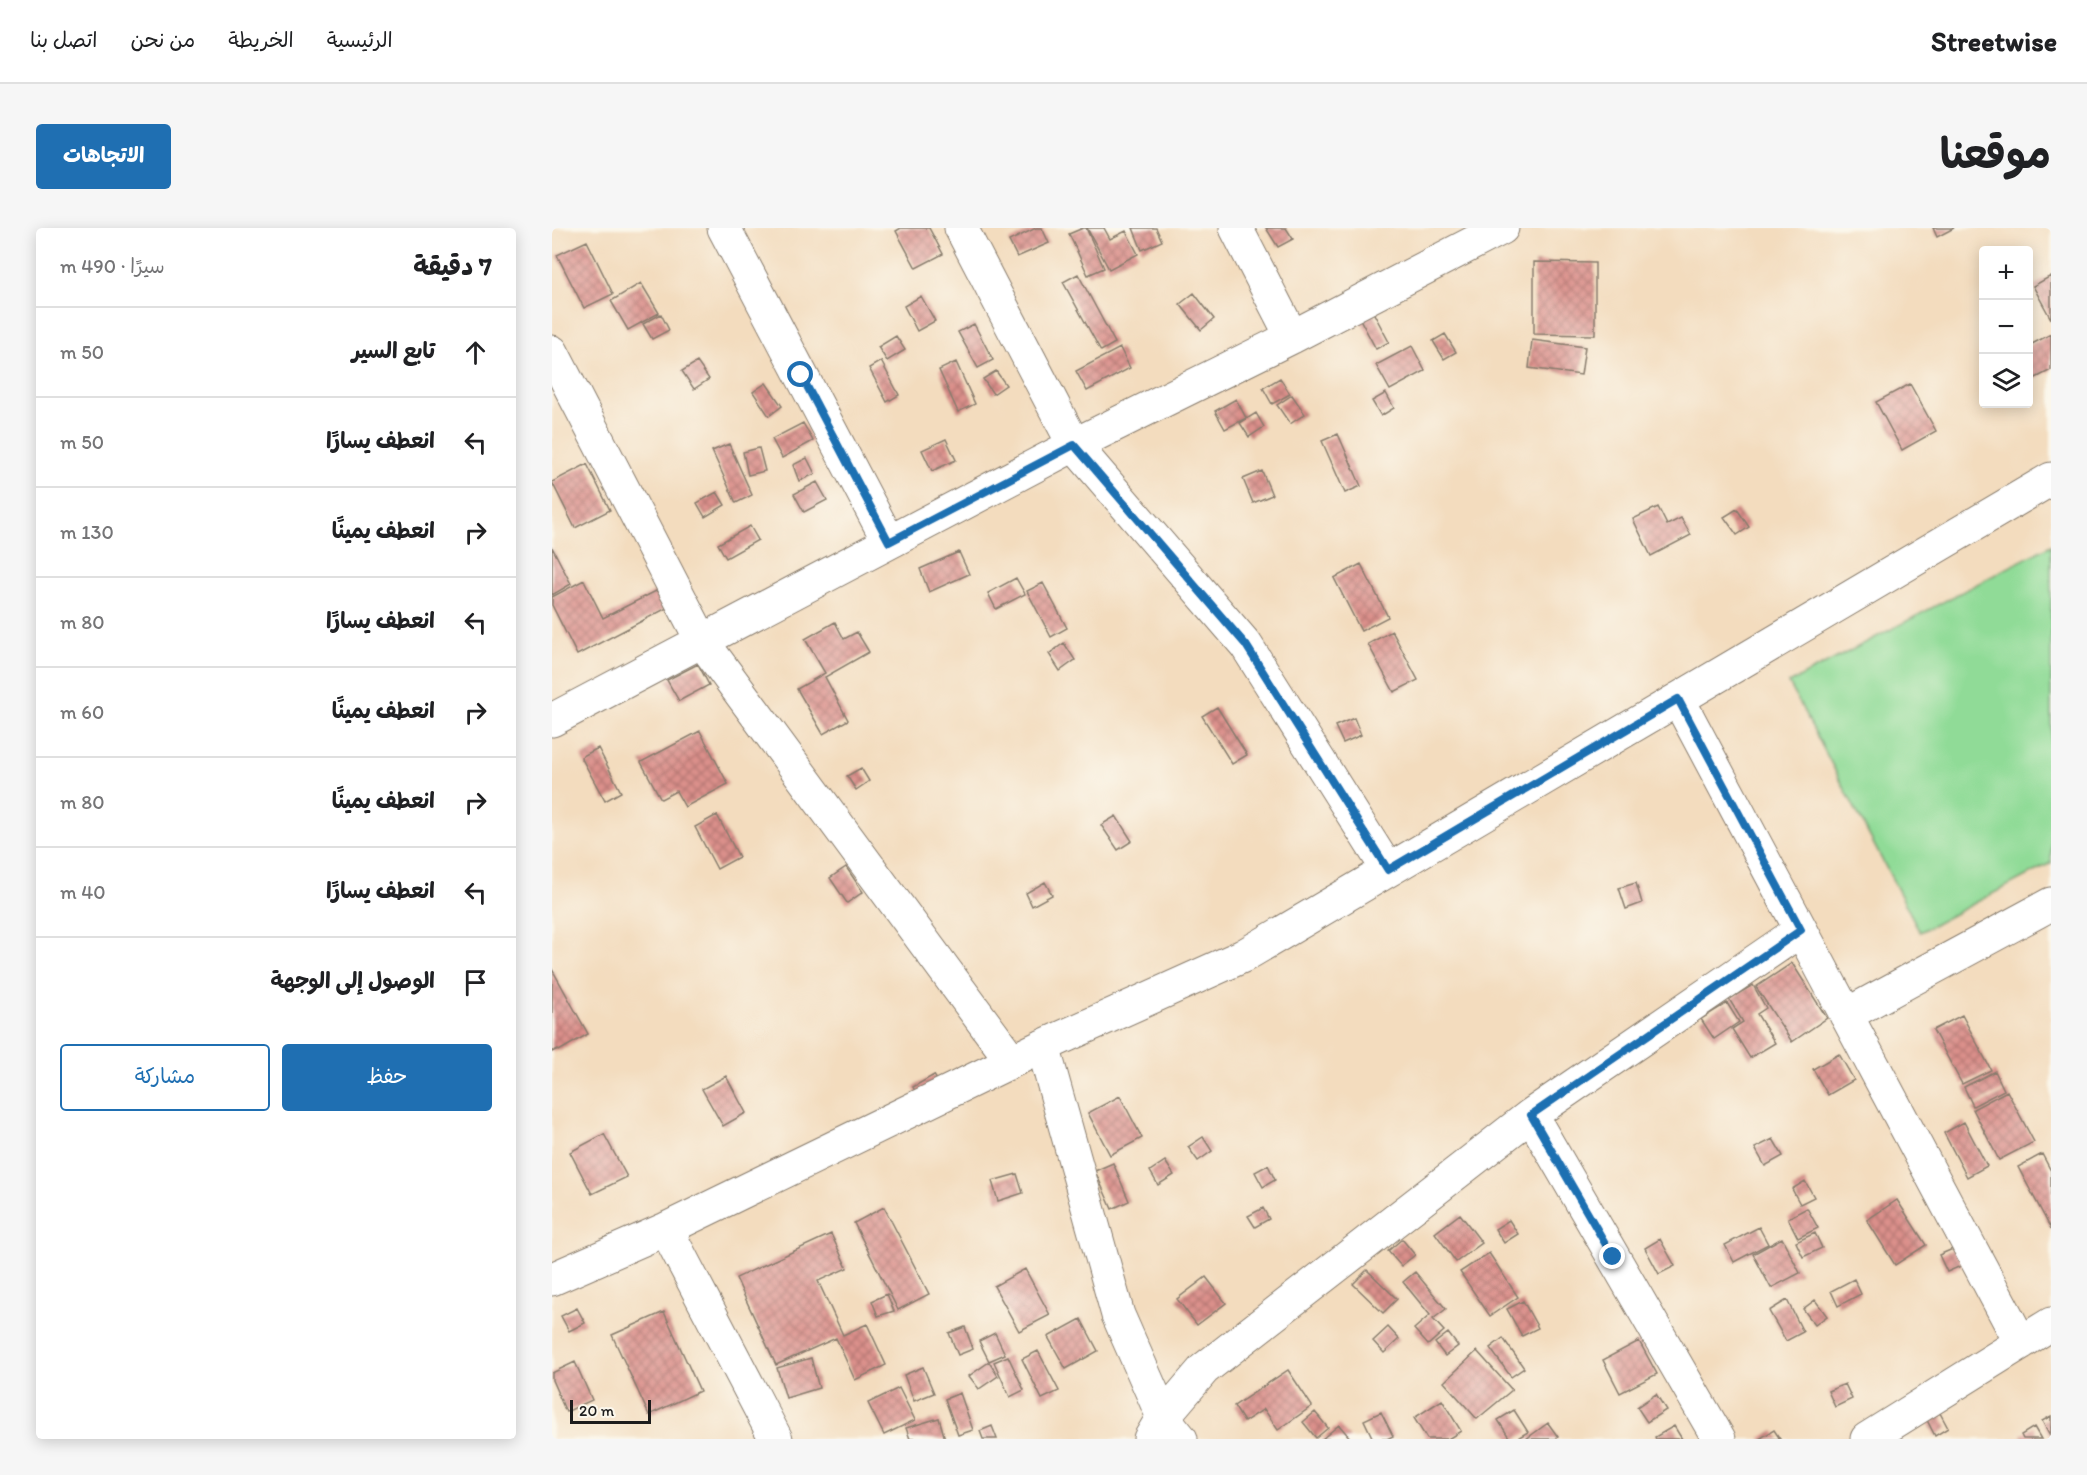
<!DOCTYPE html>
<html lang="ar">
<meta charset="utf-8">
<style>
body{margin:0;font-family:Itim,"Playpen Sans Arabic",sans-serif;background:#f6f6f6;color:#202124;direction:rtl}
.controls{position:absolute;right:18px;top:18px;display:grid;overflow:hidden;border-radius:6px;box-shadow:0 3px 15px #0003}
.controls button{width:54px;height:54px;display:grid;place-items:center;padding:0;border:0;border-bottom:2px solid #e0e0e0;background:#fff;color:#202124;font:30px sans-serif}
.scale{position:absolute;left:18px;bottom:15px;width:81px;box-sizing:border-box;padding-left:6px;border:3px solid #1c1c1c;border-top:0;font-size:16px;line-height:21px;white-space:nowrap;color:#1c1c1c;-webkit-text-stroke:4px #fbf7ec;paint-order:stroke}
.stop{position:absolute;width:18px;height:18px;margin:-14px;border:4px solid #1f6fb2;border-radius:50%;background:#fff}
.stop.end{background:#1f6fb2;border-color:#fff;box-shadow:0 2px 6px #0008}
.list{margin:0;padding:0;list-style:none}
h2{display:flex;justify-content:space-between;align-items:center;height:78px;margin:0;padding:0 24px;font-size:26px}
h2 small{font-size:20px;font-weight:400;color:#757577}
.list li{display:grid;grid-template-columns:39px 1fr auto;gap:18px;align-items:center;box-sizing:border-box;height:90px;padding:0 24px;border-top:2px solid #e0e0e0}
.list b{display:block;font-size:22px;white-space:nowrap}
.list em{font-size:20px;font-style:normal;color:#757577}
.actions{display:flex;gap:12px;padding:18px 24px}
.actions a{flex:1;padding:14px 0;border:2px solid #1f6fb2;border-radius:6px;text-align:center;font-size:21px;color:#1f6fb2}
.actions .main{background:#1f6fb2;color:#fff}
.icon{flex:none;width:33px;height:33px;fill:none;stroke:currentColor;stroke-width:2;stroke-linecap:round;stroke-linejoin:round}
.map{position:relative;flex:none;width:1499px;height:1211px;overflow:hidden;direction:ltr;border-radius:6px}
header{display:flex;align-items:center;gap:36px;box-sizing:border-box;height:84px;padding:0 30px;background:#fff;border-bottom:2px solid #e0e0e0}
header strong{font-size:28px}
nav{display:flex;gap:33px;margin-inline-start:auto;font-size:21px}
.intro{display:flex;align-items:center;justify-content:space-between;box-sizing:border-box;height:144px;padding:0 36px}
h1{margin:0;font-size:42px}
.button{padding:15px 27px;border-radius:6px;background:#1f6fb2;color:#fff;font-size:21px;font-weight:700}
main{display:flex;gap:36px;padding:0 36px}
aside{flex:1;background:#fff;border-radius:6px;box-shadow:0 3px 15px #0003}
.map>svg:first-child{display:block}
.garden{fill:#90db97;stroke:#567c5a;stroke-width:1.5}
.building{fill:url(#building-cross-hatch)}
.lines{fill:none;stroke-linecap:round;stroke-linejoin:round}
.minor-casing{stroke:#887c6d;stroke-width:35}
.minor{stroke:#fff;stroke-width:33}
.route{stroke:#1f6fb2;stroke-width:8}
</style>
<header>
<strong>Streetwise</strong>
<nav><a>الرئيسية</a><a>الخريطة</a><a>من نحن</a><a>اتصل بنا</a></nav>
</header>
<div class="intro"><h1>موقعنا</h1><a class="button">الاتجاهات</a></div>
<main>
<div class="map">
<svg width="1499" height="1211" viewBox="0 0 1499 1211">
<defs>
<pattern id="building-cross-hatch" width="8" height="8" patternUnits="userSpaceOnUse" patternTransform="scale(1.5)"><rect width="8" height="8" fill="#db908b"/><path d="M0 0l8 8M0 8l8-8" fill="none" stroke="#b17571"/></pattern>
</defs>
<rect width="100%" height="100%" fill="#fbf7ec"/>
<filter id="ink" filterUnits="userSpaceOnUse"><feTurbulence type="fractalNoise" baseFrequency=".0167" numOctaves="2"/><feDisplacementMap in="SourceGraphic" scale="12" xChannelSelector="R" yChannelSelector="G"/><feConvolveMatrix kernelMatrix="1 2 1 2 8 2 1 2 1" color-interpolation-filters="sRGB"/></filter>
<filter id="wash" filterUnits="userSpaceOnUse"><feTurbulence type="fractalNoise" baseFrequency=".008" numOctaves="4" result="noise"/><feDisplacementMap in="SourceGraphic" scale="24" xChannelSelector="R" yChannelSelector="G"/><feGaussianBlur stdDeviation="1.35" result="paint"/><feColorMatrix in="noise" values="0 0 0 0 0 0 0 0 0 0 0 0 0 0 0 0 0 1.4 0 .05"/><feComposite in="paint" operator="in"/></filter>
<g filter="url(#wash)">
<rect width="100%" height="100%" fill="#f3dcbe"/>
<!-- garden -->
<path class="garden" d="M 1499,317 L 1499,635 L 1368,704 L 1237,455 Z"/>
<g id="blocks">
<!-- building -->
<path class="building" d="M 349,0 L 377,0 L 391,26 L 364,40 L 344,3 Z
M 484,0 L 490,0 L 497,15 L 465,29 L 457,13 Z
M 531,0 L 534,0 L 552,40 L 536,47 L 517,6 Z
M 535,0 L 552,0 L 558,11 L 574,3 L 586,26 L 557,41 Z
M 581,0 L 604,0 L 610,13 L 590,22 Z
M 714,0 L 734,0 L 741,11 L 726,19 Z
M 1381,0 L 1402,0 L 1385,9 Z
M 35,13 L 61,66 L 32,80 L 5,27 Z
M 982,34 L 1043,35 L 1043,107 L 982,106 Z
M 526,46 L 563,115 L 549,123 L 511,54 Z
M 1499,48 L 1499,91 L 1481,58 Z
M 89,55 L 107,85 L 76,102 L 59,73 Z
M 642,65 L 662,91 L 649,102 L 628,76 Z
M 369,68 L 383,93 L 365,103 L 352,78 Z
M 821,84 L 837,114 L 824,121 L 808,91 Z
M 109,86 L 117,102 L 100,111 L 91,96 Z
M 422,96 L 441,132 L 426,140 L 406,104 Z
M 893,106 L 904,124 L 892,131 L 881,113 Z
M 1499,106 L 1499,142 L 1476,154 L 1476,118 Z
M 344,108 L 353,122 L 335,133 L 326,119 Z
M 980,112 L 1033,119 L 1029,147 L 977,140 Z
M 860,118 L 873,143 L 838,162 L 824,137 Z
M 568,120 L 578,140 L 535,163 L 524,143 Z
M 329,133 L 347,167 L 335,174 L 317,140 Z
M 145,134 L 157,151 L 142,161 L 130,143 Z
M 404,134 L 423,176 L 406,184 L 387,142 Z
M 444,143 L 454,157 L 441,166 L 431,151 Z
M 728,150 L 738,166 L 720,176 L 711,160 Z
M 214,155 L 230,178 L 217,188 L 201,164 Z
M 1358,156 L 1384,203 L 1350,222 L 1324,174 Z
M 834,165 L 842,180 L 829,188 L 820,173 Z
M 740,167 L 753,186 L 738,196 L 725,177 Z
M 684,171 L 694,190 L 673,201 L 663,183 Z
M 704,185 L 712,199 L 697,209 L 688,195 Z
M 251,195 L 261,213 L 230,230 L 220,211 Z
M 786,206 L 809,258 L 793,265 L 770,213 Z
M 394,211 L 404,232 L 380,243 L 370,222 Z
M 177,216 L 200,267 L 184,275 L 160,223 Z
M 207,220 L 213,243 L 196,247 L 191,224 Z
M 255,230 L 263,246 L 247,253 L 241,237 Z
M 35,236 L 58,282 L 23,300 L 0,254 Z
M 710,243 L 720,267 L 701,275 L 691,251 Z
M 265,254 L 275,272 L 252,284 L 242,266 Z
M 165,264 L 173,277 L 153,289 L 145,275 Z
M 1106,279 L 1115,297 L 1129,290 L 1139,307 L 1099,328 L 1081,291 Z
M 1185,281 L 1197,299 L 1185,307 L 1172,289 Z
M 198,298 L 206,312 L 174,330 L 166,316 Z
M 0,319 L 19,356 L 0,367 Z
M 407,324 L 417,346 L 377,364 L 368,341 Z
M 809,336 L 836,389 L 809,403 L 782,350 Z
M 464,350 L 473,366 L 444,381 L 436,365 Z
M 32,352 L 51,390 L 106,362 L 115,380 L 25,427 L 0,377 L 0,369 Z
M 491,355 L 515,400 L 499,409 L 475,363 Z
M 283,394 L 292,411 L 305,404 L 317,424 L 273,449 L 296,492 L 271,506 L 245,461 L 273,445 L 253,411 Z
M 840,403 L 866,452 L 842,464 L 816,416 Z
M 512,415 L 523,432 L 508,443 L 497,426 Z
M 146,436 L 157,457 L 127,473 L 115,452 Z
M 665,479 L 695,527 L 680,536 L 650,488 Z
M 802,490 L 809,507 L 791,515 L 783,498 Z
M 148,503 L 176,556 L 133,579 L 124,563 L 109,571 L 89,534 Z
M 46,520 L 69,564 L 53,573 L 29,529 Z
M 309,540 L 317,553 L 304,562 L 295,548 Z
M 165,587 L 187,629 L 165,641 L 143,599 Z
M 564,588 L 580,613 L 566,622 L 549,597 Z
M 294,639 L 311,664 L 295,675 L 278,650 Z
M 493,654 L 500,667 L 480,678 L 474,665 Z
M 1084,655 L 1090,675 L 1074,681 L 1067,660 Z
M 1240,735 L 1275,790 L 1240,814 L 1204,759 Z
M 0,741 L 36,806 L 7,823 L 6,821 L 0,824 Z
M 1201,757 L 1214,780 L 1205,786 L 1223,815 L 1198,830 L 1180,801 L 1191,794 L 1177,771 Z
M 1175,775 L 1187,794 L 1162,811 L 1149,791 Z
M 1410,787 L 1439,842 L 1410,856 L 1381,802 Z
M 1287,826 L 1302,852 L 1276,867 L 1261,841 Z
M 1443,843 L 1452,862 L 1421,878 L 1412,859 Z
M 382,847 L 395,870 L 373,882 L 361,859 Z
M 174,848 L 194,885 L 171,898 L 150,861 Z
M 1455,863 L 1482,914 L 1447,932 L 1421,881 Z
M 568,868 L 590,910 L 558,927 L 536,885 Z
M 1412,894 L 1435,938 L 1415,949 L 1392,905 Z
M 52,906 L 75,949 L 40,966 L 18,924 Z
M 651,909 L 660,923 L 646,933 L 636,919 Z
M 1221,911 L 1231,928 L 1213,938 L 1203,920 Z
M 1490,926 L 1499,943 L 1499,1001 L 1466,939 Z
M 613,933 L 622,947 L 606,957 L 598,943 Z
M 561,935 L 577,973 L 560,981 L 543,943 Z
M 716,937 L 723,952 L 711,959 L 703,944 Z
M 465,946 L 471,965 L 446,973 L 440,953 Z
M 1253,953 L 1262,969 L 1248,976 L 1240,961 Z
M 1345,972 L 1374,1017 L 1343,1037 L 1315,992 Z
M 332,979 L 377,1066 L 346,1082 L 302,995 Z
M 711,980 L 717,991 L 703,999 L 696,988 Z
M 1255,980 L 1266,1000 L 1246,1010 L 1236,990 Z
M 908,986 L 930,1015 L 904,1034 L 883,1005 Z
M 957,992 L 966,1006 L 952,1015 L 943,1001 Z
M 1207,999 L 1216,1016 L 1182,1034 L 1173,1017 Z
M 1263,1005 L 1270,1020 L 1251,1029 L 1244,1014 Z
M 279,1006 L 295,1040 L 266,1053 L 291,1107 L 315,1096 L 334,1137 L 303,1152 L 284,1110 L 224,1137 L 184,1050 Z
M 1230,1010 L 1248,1045 L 1219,1060 L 1201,1026 Z
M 850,1011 L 863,1027 L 849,1038 L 836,1023 Z
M 1108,1011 L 1123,1038 L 1107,1046 L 1093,1020 Z
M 1403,1020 L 1411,1037 L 1395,1044 L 1387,1027 Z
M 937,1025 L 966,1069 L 938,1088 L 908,1044 Z
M 473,1041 L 498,1087 L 467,1103 L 442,1058 Z
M 815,1042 L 845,1071 L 831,1085 L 801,1056 Z
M 863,1044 L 894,1081 L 881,1091 L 892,1103 L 876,1117 L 862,1101 L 878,1087 L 851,1054 Z
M 654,1049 L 674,1075 L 645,1097 L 625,1071 Z
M 1302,1051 L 1309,1066 L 1286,1078 L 1279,1063 Z
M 335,1066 L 342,1083 L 326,1088 L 320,1073 Z
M 1235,1072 L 1251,1104 L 1234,1113 L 1217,1083 Z
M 1263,1072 L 1275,1088 L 1263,1097 L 1251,1081 Z
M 971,1073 L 986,1100 L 970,1108 L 955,1081 Z
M 25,1080 L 33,1095 L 17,1103 L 9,1088 Z
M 112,1084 L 148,1163 L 97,1187 L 60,1107 Z
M 529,1091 L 546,1123 L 514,1141 L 496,1109 Z
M 413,1099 L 421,1121 L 406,1127 L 397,1105 Z
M 836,1099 L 847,1111 L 832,1125 L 821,1113 Z
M 443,1105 L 453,1126 L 437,1133 L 427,1113 Z
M 896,1105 L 906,1118 L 893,1128 L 883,1115 Z
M 951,1110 L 972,1140 L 959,1149 L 938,1120 Z
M 1087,1113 L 1105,1146 L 1068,1165 L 1051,1132 Z
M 486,1123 L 507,1163 L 490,1171 L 470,1131 Z
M 925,1123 L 960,1162 L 925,1191 L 892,1154 Z
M 456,1128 L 472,1162 L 458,1169 L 442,1134 Z
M 259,1130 L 267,1160 L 234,1170 L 225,1140 Z
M 23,1134 L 40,1172 L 14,1184 L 0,1152 L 0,1145 Z
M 437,1134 L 446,1148 L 427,1161 L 417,1148 Z
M 371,1139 L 382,1165 L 362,1173 L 352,1147 Z
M 736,1142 L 760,1178 L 726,1202 L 712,1181 L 692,1194 L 682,1178 Z
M 1293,1156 L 1300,1171 L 1283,1179 L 1276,1163 Z
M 347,1160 L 363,1192 L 332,1207 L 316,1175 Z
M 408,1165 L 421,1202 L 406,1207 L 393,1171 Z
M 1104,1166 L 1114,1182 L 1095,1194 L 1085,1179 Z
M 890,1172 L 909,1203 L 896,1211 L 875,1211 L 862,1190 Z
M 962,1182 L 976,1204 L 964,1211 L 958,1211 L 946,1192 Z
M 763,1184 L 776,1200 L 764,1210 L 751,1194 Z
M 829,1184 L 841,1208 L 835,1211 L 821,1211 L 812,1192 Z
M 1388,1185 L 1396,1200 L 1383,1208 L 1375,1192 Z
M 1499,1188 L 1499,1209 L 1490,1193 Z
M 387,1190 L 393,1211 L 358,1211 L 354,1200 Z
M 996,1195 L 1006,1209 L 1004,1211 L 974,1211 Z
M 787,1197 L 799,1211 L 770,1211 Z
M 440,1198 L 445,1211 L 431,1211 L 428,1203 Z
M 1122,1198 L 1130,1211 L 1104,1211 L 1103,1209 Z
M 1482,1199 L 1489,1211 L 1471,1211 L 1469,1207 Z
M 1222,1202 L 1228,1211 L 1207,1211 Z"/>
</g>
</g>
<g filter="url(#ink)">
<use href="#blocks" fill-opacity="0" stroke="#887c6d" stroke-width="1.5"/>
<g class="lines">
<!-- minor casing -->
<g class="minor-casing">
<path id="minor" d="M 172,0 L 337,314
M 409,0 L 522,217 L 694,417 L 836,642
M 684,0 L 740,109
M 0,124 L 150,413 L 460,833
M 1126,471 L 1469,1115
M 0,492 L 522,217 L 740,109 L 950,0
M 1294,787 L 1499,676
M 491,818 L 566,1087 L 611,1189 L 629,1211
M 979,887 L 1167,1211
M 114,1001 L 224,1211
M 0,1051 L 114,1001 L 491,818 L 691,728 L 1499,251
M 598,1211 L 611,1189 L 652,1141 L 979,887 L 1249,702
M 1315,1211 L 1499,1096"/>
</g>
<!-- minor -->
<use href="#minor" class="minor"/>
</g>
</g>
<g class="lines" filter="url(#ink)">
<!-- route -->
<path class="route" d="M 249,147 L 337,314 L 522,217 L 694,417 L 836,642 L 1126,471 L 1249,702 L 979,887 L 1061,1029"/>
</g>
</svg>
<div class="controls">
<button>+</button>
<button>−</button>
<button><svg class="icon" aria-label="layers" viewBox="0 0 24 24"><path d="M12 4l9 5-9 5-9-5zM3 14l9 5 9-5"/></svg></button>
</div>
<div class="scale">20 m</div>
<div class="stop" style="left:249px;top:147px"></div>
<div class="stop end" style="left:1061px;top:1029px"></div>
</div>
<aside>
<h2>7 دقيقة<small>سيرًا · 490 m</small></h2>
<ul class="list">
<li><svg class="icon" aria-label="ahead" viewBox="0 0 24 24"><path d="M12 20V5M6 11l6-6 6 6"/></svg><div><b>تابع السير</b></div><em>50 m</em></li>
<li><svg class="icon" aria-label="left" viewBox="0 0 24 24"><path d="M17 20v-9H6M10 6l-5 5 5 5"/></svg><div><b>انعطف يسارًا</b></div><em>50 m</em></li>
<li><svg class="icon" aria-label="right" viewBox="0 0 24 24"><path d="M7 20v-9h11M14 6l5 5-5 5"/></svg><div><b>انعطف يمينًا</b></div><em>130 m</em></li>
<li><svg class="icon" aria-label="left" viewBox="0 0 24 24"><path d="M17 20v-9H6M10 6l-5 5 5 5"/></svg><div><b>انعطف يسارًا</b></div><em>80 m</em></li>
<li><svg class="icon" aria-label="right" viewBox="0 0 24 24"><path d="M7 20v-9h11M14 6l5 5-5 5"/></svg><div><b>انعطف يمينًا</b></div><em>60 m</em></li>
<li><svg class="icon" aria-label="right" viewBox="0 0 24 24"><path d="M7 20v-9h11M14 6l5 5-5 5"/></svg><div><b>انعطف يمينًا</b></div><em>80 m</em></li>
<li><svg class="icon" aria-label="left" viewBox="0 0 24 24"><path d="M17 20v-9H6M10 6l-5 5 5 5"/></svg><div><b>انعطف يسارًا</b></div><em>40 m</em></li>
<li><svg class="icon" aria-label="arrive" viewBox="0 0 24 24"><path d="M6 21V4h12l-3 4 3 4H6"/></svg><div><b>الوصول إلى الوجهة</b></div></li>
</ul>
<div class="actions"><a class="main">حفظ</a><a>مشاركة</a></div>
</aside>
</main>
